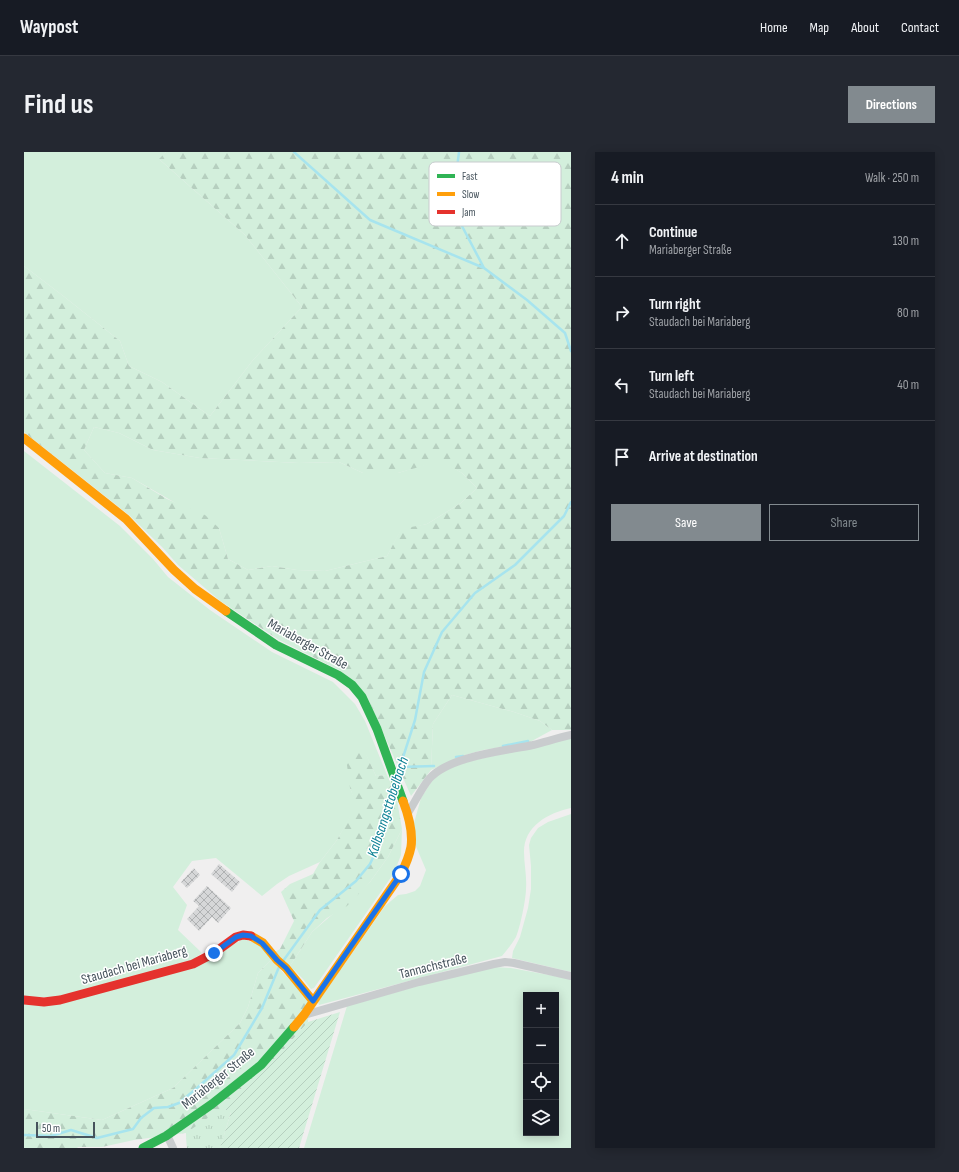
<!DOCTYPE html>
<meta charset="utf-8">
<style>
body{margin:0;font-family:"Sofia Sans Condensed",sans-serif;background:#242831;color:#f1f3f6}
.controls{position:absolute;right:12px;bottom:12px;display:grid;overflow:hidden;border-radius:0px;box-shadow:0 2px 10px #0003}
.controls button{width:36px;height:36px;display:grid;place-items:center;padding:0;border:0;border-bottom:1px solid #363941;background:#171b24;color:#f1f3f6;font:20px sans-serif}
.scale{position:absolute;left:12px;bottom:10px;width:59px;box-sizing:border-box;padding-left:4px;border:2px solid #46535c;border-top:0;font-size:11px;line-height:14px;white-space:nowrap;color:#46535c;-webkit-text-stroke:3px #fff;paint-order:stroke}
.stop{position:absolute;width:12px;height:12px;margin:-9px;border:3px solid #1a73e8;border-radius:50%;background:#fff}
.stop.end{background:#1a73e8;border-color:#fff;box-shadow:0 1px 4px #0008}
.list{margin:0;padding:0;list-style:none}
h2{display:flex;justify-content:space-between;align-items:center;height:52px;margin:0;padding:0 16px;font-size:17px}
h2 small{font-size:13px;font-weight:400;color:#9ea1a6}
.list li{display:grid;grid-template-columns:26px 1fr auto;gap:12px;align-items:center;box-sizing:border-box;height:72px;padding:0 16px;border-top:1px solid #363941}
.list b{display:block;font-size:15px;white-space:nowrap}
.list p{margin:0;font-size:13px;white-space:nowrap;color:#9ea1a6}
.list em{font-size:13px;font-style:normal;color:#9ea1a6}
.actions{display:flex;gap:8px;padding:12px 16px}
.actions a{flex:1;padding:9px 0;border:1px solid #828a8f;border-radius:0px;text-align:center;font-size:14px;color:#828a8f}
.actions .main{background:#828a8f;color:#fff}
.icon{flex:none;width:22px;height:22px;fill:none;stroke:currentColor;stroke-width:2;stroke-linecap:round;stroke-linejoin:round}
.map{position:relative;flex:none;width:547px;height:996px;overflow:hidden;border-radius:0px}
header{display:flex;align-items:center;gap:24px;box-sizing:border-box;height:56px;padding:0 20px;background:#171b24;border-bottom:1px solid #363941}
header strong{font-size:19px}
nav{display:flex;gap:22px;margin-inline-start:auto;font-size:14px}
.intro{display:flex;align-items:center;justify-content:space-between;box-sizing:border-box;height:96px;padding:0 24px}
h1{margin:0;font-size:28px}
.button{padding:10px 18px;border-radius:0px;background:#828a8f;color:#fff;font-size:14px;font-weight:700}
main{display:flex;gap:24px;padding:0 24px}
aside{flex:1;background:#171b24;border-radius:0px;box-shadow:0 2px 10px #0003}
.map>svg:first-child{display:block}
.grass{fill:#d3efdc;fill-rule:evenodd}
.forest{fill:url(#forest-firs);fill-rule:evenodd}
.park{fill:url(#park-tufts)}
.garden{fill:url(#garden-furrows)}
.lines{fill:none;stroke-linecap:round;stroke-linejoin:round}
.stream{stroke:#a7e4ee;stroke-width:2.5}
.building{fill:url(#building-cross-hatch)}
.street{stroke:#c9ccce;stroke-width:8}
.fast{stroke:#30b455;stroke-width:9}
.slow{stroke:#ff9f0a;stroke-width:9}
.jam{stroke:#e5322d;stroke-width:9}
.route{stroke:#1a73e8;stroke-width:5}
.labels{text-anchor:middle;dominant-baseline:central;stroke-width:3;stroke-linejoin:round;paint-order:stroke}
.street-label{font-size:14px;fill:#46535c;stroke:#fff}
.water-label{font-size:15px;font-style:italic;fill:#0b8194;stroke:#fff}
.key{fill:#fff;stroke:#c8cbce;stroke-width:1}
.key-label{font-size:11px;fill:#46535c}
</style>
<header>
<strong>Waypost</strong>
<nav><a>Home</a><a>Map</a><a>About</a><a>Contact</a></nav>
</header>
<div class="intro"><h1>Find us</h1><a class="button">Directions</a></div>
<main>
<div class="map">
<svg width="547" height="996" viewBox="0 0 547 996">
<defs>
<pattern id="forest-firs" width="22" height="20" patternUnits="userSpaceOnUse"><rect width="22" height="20" fill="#d3efdc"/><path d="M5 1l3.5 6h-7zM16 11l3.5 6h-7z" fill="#b6cfbf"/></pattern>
<pattern id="park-tufts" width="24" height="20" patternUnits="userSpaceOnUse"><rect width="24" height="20" fill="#d3efdc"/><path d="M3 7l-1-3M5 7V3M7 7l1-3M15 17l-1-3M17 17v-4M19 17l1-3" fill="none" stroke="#b6cfbf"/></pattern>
<pattern id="garden-furrows" width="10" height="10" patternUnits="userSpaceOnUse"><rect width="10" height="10" fill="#d3efdc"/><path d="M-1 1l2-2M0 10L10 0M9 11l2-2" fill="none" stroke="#b6cfbf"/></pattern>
<pattern id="building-cross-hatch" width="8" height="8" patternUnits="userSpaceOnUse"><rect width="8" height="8" fill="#d6d7d8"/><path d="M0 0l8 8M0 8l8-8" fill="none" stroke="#afb1b2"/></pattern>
</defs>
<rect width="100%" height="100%" fill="#f0efef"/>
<!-- grass -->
<path class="grass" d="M 0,0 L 142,0 L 136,8 L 221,83 L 278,155 L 229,208 L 186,264 L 138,230 L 105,214 L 96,189 L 38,143 L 0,114 Z
M 70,275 L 95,281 L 129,298 L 176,306 L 275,311 L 315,310 L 339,321 L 374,321 L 416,308 L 438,321 L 453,336 L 437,351 L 403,372 L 377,378 L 363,404 L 301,419 L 273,418 L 248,414 L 224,418 L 204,407 L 195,376 L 108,326 L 81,321 L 60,298 Z
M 0,299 L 96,374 L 129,407 L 144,425 L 186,458 L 248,500 L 309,530 L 331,552 L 341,569 L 363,623 L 352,624 L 342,603 L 326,636 L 333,653 L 313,688 L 296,710 L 265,724 L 253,732 L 238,744 L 192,706 L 168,709 L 149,735 L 163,753 L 154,778 L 178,801 L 167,809 L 35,845 L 0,845 Z
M 428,543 L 490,560 L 516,569 L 528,578 L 506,590 L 459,598 L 441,603 L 407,618 L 409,572 Z
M 547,586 L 547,656 C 524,661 500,674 500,700 C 500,712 503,724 502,737 C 502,747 496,776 492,785 C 488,792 483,798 478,804 L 295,853 L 294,850 L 361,754 L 374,743 L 382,742 L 391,739 L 396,734 L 402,718 L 391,692 L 390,671 L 397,646 L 408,629 L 417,620 L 438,611 Z
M 547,662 L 547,820 L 488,806 L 489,799 L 496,785 L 504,756 L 507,737 L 507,714 L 505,693 L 507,686 L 514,676 L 524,670 Z
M 378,677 L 377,703 L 370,721 L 290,836 L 287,837 L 279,827 L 266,814 L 288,780 L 346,730 L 364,705 Z
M 219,787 L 237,793 L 247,808 L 234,821 L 224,855 L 216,871 L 149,936 L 78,968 L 0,957 L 0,852 L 170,815 Z
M 471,815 L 487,816 L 547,827 L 547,996 L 280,996 L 323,854 L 397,833 ZM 502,843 L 532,843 L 532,981 L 502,981 Z"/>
<!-- forest -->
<path class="forest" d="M 142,0 L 547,0 L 547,578 L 528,578 L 516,569 L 490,560 L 428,543 L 409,572 L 407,618 L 387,644 L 343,544 L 317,519 L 255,488 L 195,448 L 154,413 L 139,396 L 105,363 L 0,280 L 0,114 L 38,143 L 96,189 L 105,214 L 138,230 L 186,264 L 229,208 L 278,155 L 221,83 L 135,7 ZM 70,275 L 95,281 L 129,298 L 176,306 L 275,311 L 315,310 L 339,321 L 374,321 L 416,309 L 438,321 L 453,336 L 437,351 L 403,372 L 377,377 L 363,404 L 301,419 L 273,418 L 248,414 L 224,418 L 204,407 L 195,376 L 181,363 L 143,347 L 108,326 L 81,321 L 60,298 Z
M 327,600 L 342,602 L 352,624 L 363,623 L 372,642 L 378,677 L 364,705 L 346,730 L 323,754 L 303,766 L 288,780 L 266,814 L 251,800 L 256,797 L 270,769 L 257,740 L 266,732 L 289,722 L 296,710 L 313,688 L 332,653 L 326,636 L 323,613 Z
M 247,808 L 286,849 L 284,870 L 243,917 L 199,956 L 207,959 L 196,996 L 163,996 L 162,981 L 110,988 L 78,995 L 54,995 L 53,996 L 0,996 L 0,957 L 78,968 L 149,936 L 216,871 L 224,855 L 234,821 Z"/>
<!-- park -->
<path class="park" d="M 198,956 L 207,959 L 196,996 L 163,996 L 162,981 Z"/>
<!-- garden -->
<path class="garden" d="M 316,860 L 275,996 L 196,996 L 207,960 L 198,956 L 243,916 L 284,870 Z"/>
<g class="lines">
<!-- stream -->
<path class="stream" d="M 270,0 L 346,68 L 460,116
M 435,0 L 428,55 L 460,116 L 503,148 L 541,181 L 547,199
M 479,594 L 504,589
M 432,605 L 439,604
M 376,615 L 410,614
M 374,621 L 391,568 L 400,520 L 418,480 L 451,441 L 491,413 L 540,364 L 547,350
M 259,809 L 296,758 L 332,729 L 346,712 L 354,695 L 370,634
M 0,983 L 27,984 L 47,978 L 73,986 L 109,977 L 117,966 L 130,956 L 144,955 L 155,951 L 173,936 L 210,903 L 238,856 L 255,815"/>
</g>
<!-- building -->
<path class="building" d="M 195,712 L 216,730 L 208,740 L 187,722 Z
M 170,716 L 176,723 L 163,736 L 157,730 Z
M 183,734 L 207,756 L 194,771 L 188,765 L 175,779 L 163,767 L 175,754 L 169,749 Z"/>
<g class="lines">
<!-- street -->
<path class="street" d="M 384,661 C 391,650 397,637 405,627 C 425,604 480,599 509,593 C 521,590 534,586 547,583
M 280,863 L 395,830 L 470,812 L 481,810 L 490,811 L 547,824
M 143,983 L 149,996"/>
<!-- fast -->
<path class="fast" d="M 202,459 L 252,493 L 314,523 L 328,533 L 338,545 L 353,577 L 379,649
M 119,996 L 142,984 L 188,952 L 237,913 L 270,875"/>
<!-- slow -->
<path class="slow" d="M 0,286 L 102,367 L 150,418 L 171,437 L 202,459
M 227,784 L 239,791 L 253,808 L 262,816 L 289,849
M 270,875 L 280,863 L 377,722 C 381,714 385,705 387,695 C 389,681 384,662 379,649"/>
<!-- jam -->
<path class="jam" d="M 0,848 L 20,850 L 36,848 L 169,812 L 190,801 L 212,785 L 219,783 L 227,784"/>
</g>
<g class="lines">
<!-- route -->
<path class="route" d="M 190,801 L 212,785 L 219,783 L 227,784 L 238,791 L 253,808 L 262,816 L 289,849 L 377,722"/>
</g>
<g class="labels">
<!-- street labels -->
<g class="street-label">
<text transform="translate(284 492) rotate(29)">Mariaberger Straße</text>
<text transform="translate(110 813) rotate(-16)">Staudach bei Mariaberg</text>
<text transform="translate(409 814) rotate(-14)">Tannachstraße</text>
<text transform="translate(194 926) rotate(-39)">Mariaberger Straße</text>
</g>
<!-- water labels -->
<g class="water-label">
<text transform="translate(364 655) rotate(-72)">Kalbsangsttobelbach</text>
</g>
</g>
<!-- legend -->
<rect x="405" y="10" width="132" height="64" rx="6" class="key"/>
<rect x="413" y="22" width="18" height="4" fill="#30b455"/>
<rect x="413" y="40" width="18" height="4" fill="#ff9f0a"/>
<rect x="413" y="58" width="18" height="4" fill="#e5322d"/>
<g class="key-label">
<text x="438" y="28">Fast</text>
<text x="438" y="46">Slow</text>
<text x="438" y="64">Jam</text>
</g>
</svg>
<div class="controls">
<button>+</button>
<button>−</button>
<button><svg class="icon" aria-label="locate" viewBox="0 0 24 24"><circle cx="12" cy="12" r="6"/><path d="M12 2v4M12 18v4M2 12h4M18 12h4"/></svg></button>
<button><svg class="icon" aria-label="layers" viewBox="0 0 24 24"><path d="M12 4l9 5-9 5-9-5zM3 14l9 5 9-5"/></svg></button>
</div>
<div class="scale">50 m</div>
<div class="stop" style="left:377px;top:722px"></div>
<div class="stop end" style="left:190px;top:801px"></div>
</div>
<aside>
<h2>4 min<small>Walk · 250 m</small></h2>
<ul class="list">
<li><svg class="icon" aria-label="ahead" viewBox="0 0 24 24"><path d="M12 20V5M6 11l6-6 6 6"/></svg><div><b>Continue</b><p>Mariaberger Straße</p></div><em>130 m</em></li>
<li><svg class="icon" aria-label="right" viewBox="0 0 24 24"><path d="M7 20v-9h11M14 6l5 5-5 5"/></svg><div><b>Turn right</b><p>Staudach bei Mariaberg</p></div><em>80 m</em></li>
<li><svg class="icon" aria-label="left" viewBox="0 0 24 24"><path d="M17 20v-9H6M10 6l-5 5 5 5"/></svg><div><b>Turn left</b><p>Staudach bei Mariaberg</p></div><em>40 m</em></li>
<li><svg class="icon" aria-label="arrive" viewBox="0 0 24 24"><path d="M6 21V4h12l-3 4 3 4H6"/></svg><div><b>Arrive at destination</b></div></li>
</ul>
<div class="actions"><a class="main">Save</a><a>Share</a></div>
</aside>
</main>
